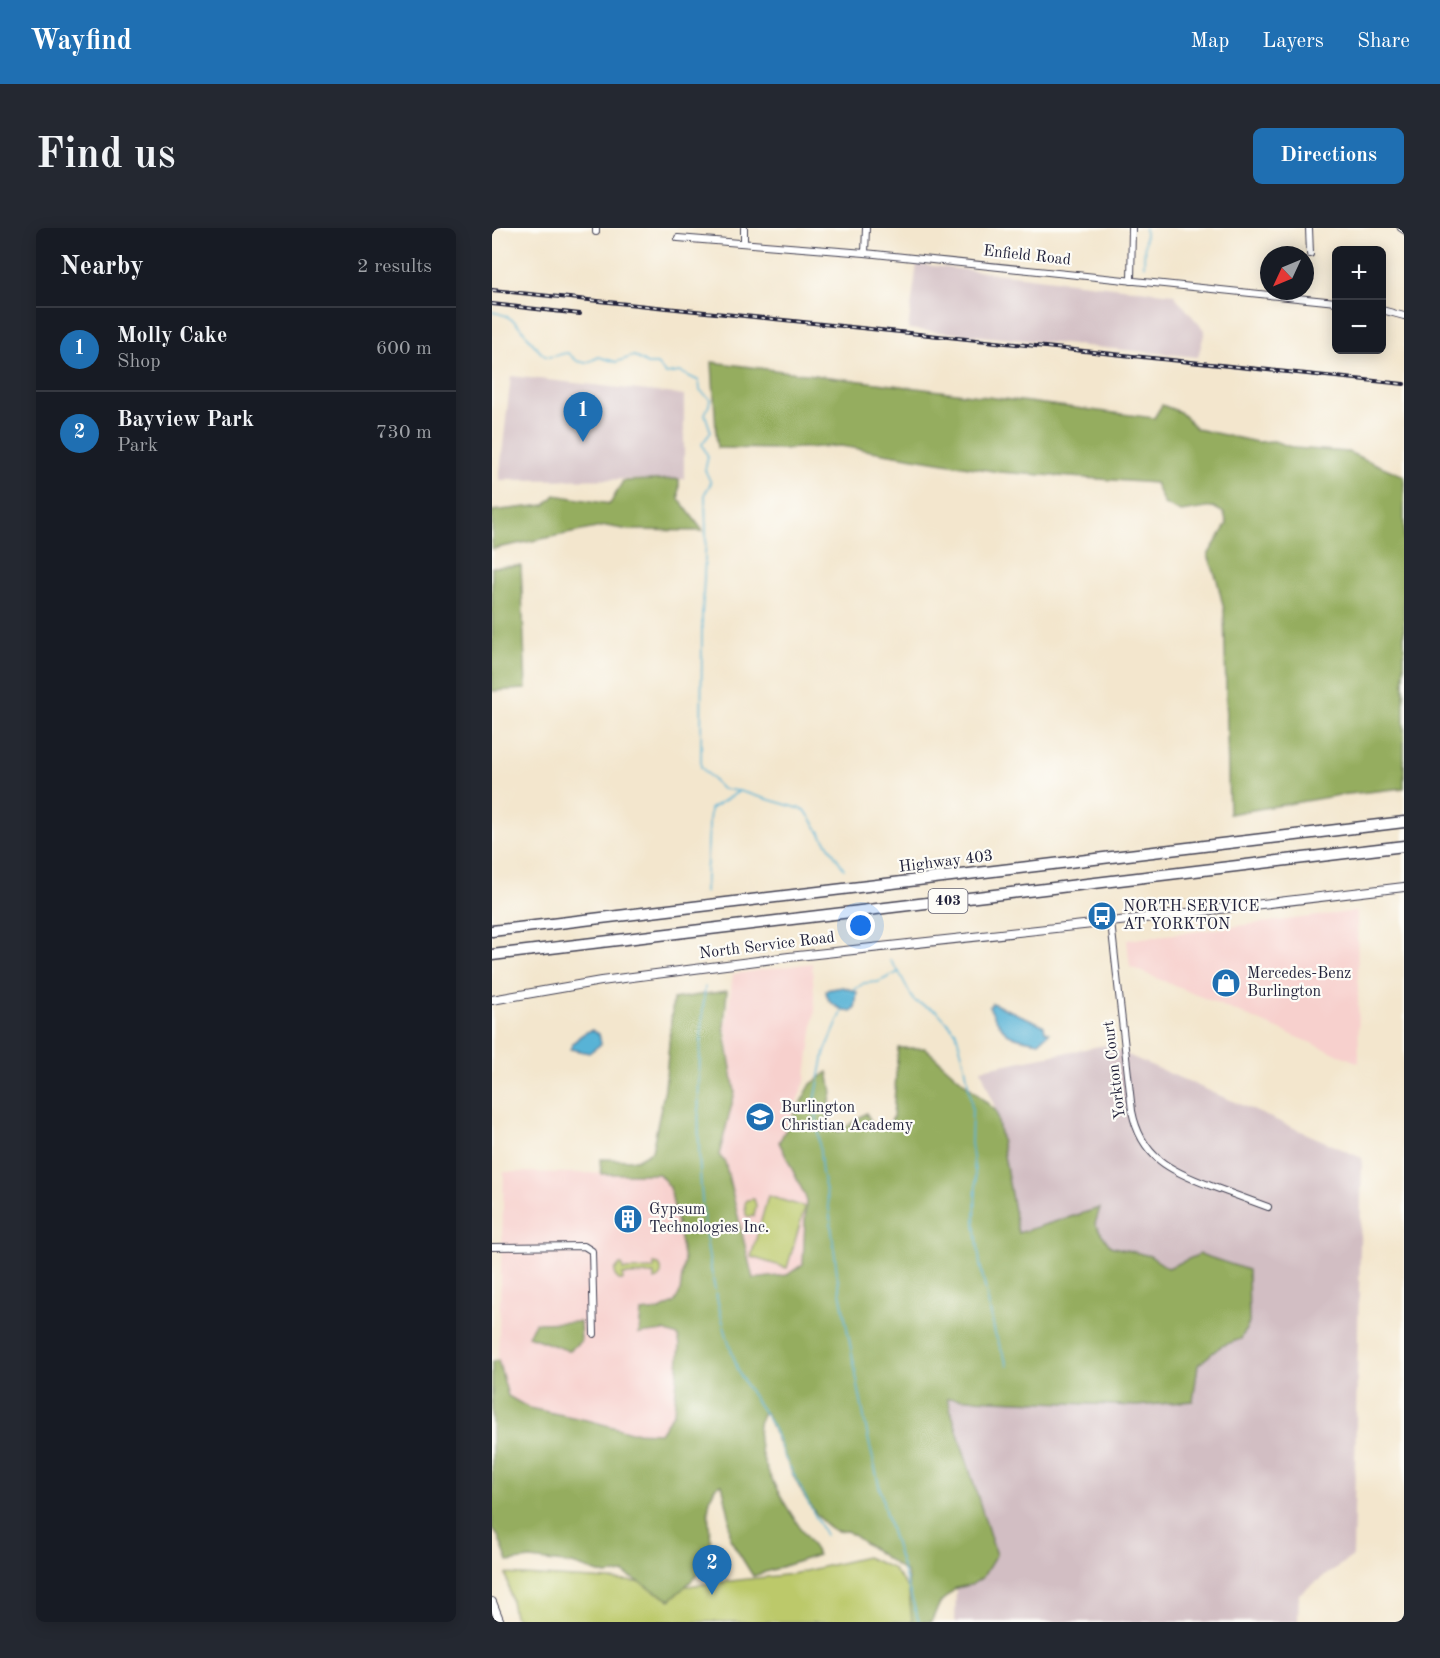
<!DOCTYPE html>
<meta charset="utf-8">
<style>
body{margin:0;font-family:"Old Standard TT",serif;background:#242831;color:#f1f3f6}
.controls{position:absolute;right:18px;top:18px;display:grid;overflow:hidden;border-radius:9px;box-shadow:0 3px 15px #0003}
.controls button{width:54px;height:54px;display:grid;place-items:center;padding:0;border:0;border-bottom:2px solid #363941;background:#171b24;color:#f1f3f6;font:30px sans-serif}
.compass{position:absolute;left:768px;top:18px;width:54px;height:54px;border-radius:50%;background:#171b24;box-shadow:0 3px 15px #0003;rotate:226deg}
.you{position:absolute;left:369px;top:698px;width:21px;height:21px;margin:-15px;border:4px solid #fff;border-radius:50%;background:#1a73e8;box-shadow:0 0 0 9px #1a73e833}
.badge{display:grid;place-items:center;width:39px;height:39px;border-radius:50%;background:#1f6fb2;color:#fff;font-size:20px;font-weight:700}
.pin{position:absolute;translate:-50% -50px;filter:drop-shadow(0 2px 3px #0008)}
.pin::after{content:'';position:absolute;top:32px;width:21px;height:18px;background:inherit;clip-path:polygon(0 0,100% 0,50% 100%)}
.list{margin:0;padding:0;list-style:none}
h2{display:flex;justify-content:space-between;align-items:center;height:78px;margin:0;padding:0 24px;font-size:26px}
h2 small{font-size:20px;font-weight:400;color:#9ea1a6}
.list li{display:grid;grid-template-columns:39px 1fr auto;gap:18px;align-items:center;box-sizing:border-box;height:84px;padding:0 24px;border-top:2px solid #363941}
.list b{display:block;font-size:22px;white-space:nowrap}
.list p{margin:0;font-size:20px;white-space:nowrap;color:#9ea1a6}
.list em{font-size:20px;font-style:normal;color:#9ea1a6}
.map{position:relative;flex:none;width:912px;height:1394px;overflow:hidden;border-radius:9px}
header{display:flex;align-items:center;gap:36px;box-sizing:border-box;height:84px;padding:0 30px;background:#1f6fb2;color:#fff}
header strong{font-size:28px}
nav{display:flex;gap:33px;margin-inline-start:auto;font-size:21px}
.intro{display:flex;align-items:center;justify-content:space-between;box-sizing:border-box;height:144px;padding:0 36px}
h1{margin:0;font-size:42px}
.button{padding:15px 27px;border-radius:9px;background:#1f6fb2;color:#fff;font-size:21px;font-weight:700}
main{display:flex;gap:36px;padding:0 36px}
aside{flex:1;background:#171b24;border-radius:9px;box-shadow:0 3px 15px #0003}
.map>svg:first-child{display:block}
.built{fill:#f7d0cd}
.industrial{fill:#d2bec3}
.green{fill:#bcc96b;stroke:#6f7653;stroke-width:1.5}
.forest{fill:#95ad5f;stroke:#5c684d;stroke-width:1.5}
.water{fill:#58b3d6;stroke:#3d6a88;stroke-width:1.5}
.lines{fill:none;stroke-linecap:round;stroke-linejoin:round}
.stream{stroke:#58b3d6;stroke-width:1.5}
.street-casing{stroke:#413f51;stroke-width:8}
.secondary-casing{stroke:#413f51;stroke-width:10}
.highway-casing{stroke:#413f51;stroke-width:13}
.street{stroke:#fff;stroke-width:6}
.secondary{stroke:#fff;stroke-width:8}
.highway{stroke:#fff;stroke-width:10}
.rail-casing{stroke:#22223b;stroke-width:4}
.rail{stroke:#fdfcf7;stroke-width:1.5;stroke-dasharray:4.5;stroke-linecap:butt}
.labels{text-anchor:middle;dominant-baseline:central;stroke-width:4.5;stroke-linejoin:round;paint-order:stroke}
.shield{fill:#fdfcf7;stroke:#646373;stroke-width:1.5}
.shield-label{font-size:15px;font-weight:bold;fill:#22223b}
.street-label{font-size:16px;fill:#22223b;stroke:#fdfcf7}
.poi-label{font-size:16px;fill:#22223b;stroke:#fdfcf7;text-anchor:start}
</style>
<header>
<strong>Wayfind</strong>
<nav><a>Map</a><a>Layers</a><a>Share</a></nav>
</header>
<div class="intro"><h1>Find us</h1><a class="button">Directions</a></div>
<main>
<aside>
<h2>Nearby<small>2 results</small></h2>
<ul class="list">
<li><span class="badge">1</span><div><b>Molly Cake</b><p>Shop</p></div><em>600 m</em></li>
<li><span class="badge">2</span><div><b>Bayview Park</b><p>Park</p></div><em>730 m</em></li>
</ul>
</aside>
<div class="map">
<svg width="912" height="1394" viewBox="0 0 912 1394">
<rect width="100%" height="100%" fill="#fdfcf7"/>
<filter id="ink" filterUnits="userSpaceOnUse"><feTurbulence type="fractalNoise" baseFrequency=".0167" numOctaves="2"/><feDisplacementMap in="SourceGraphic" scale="12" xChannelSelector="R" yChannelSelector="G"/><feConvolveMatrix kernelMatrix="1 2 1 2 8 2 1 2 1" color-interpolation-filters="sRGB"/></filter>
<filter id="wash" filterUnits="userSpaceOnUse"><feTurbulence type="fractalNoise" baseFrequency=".008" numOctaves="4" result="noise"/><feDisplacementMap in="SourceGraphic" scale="24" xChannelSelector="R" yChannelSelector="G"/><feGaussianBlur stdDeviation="1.35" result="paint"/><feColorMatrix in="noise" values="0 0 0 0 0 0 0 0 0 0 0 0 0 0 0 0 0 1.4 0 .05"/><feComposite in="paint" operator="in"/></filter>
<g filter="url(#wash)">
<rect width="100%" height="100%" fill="#f3e6cd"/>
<!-- built -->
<path class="built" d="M 865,683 L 867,835 L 638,739 L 635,712 Z
M 320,735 L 323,782 L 313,854 L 288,914 L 314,970 L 311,1036 L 295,1047 L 261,1051 L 233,934 L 227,927 L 243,864 L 234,798 L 241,746 Z
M 12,944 L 167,946 L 178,959 L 192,1032 L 188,1064 L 182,1075 L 168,1082 L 150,1084 L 147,1106 L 172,1103 L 186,1107 L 188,1117 L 182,1184 L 168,1205 L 139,1204 L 99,1193 L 37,1180 L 16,1168 L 6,1132 Z"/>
<!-- industrial -->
<path class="industrial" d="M 425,36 L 681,66 L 713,103 L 706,129 L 416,101 Z
M 19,148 L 192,167 L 192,251 L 7,252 Z
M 613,817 L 870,930 L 861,1328 L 807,1366 L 806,1394 L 463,1394 L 464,1360 L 479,1357 L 455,1169 L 645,1178 L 706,1137 L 729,1118 L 749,1111 L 757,1095 L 755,1081 L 708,1026 L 677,1040 L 658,1028 L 618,1018 L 603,996 L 608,980 L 526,1006 L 504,883 L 489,841 Z"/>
<!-- green -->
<path class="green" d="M 276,968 L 313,979 L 295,1040 L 259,1029 Z
M 262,971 L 264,977 L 262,988 L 257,989 L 254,987 L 253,976 L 255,972 Z
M 162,1036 L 167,1037 C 171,1042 170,1046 166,1051 L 162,1052 L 162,1046 L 131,1047 L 131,1052 L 127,1052 L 123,1048 L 123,1042 L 127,1037 L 130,1037 L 131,1042 L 162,1041 Z
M 374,1329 L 400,1340 L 429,1376 L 431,1394 L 30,1394 L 22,1388 L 14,1346 L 135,1353 L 187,1359 L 300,1346 Z"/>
<!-- forest -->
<path class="forest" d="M 220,134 L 662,190 L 670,177 L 688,184 L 705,201 L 765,214 L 782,213 L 802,220 L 856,224 L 912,248 L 912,560 L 848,567 L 737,586 L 732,382 L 725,352 L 716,327 L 735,296 L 732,285 L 721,279 L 689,284 L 672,276 L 663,255 L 507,244 L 349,218 L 290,221 L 225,220 Z
M 187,251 L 187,271 L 211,303 L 137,302 L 114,298 L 0,321 L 0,283 L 53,277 L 63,267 L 118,276 L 131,253 Z
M 29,338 L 34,461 L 0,463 L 0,339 Z
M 235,763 L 232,799 L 243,864 L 227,927 L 233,934 L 261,1051 L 295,1047 L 311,1036 L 314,970 L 287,914 L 319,856 L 336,844 L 340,864 L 334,894 L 347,904 L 374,885 L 381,896 L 396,901 L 401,889 L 406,820 L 433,820 L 504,883 L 526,1005 L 608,980 L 603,996 L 618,1018 L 658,1028 L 676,1040 L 708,1026 L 756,1042 L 757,1095 L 749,1111 L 729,1118 L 706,1137 L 701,1173 L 645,1178 L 455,1170 L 504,1327 L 491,1349 L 479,1357 L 464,1360 L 448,1375 L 439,1394 L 420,1394 L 415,1345 L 355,1303 C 351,1303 348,1304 345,1303 C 317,1296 285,1211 274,1185 L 271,1185 C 250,1223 306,1295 326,1327 L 261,1348 L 238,1311 L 237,1287 L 230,1256 L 224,1258 C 206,1288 227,1309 215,1335 C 211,1344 187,1364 178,1372 L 132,1345 L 113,1347 L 80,1336 L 38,1331 L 16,1334 L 6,1308 L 0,1300 L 0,1134 L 6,1132 L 16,1168 L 37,1180 L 99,1193 L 139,1204 L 168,1205 L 182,1184 L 188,1117 L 186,1108 L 172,1103 L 147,1106 L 149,1084 L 168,1082 L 182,1075 L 188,1064 L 192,1032 L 178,959 L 167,946 L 109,946 L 108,931 L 144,932 L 160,923 L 173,860 L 181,771 Z
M 88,1094 L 89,1113 L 77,1123 L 36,1108 L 43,1095 Z"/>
<!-- water -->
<path class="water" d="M 351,759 L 365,764 L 363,781 L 359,784 C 348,781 334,776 334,762 Z
M 500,775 L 549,796 L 552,798 L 553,803 L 557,805 L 547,814 C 514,808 513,808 497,779 Z
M 100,802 L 107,806 L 109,816 L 97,825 L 78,821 C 83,811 89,805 100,802 Z"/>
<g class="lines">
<!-- stream -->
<path class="stream" d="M 652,38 L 653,0
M 0,84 C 30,88 33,112 53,128 C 62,131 67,125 76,125 L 85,133 L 94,135 L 107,129 L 124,134 L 142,128 L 155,136 L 165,136 L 174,146 L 188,144 L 207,153 L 208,162 L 218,171 L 217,177 L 213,186 L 219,204 L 210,216 L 216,229 L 213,242 L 219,255 L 213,265 L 214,309 L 210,388 L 209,539 L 230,561 L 247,563 L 313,582 L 352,641
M 213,664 L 218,581 L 246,564
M 398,732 L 407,744 L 422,773 L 445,783 L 464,804 L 473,837 L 480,880 L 479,915 L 484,953 L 483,994 L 488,1036 L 503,1106 L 516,1138
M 213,759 C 201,883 202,1024 246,1142 C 254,1162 269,1178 279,1196 C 285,1205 287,1216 291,1226 C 305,1253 319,1280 333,1307
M 362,762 L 372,755 L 386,754 L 407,744
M 351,782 L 332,826 L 323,873 L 330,945 L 336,972 L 346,1053 L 376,1210 L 394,1287 L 427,1394"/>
</g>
</g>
<g filter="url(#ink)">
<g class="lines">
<!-- street casing -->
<g class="street-casing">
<path id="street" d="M 104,0 L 104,4
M 252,0 L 252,14
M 817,0 L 818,26
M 909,0 L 912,2
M 186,10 L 373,25 L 844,74
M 373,25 L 374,0
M 639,53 L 640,0
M 890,82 L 912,88
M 619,694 L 640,883 C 649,929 678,943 719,958 C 738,965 757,972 776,979
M 0,1019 L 92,1018 L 100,1023 L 102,1106"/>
</g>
<!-- secondary casing -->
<g class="secondary-casing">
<path id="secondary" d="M 0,772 L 109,753 L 297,729 L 619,694 L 912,659
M 0,1374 L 8,1394"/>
</g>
<!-- highway casing -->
<g class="highway-casing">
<path id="highway" d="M 0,703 L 912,594
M 0,727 L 912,618"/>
</g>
<!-- street -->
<use href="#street" class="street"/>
<!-- secondary -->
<use href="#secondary" class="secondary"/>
<!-- highway -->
<use href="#highway" class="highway"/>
<!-- rail casing -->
<g class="rail-casing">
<path id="rail" d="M 0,62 L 912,156
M 0,76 L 88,86"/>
</g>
<!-- rail -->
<use href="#rail" class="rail"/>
</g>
</g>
<!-- icons -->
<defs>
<g id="bus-disc" transform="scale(1.5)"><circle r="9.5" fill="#1f6fb2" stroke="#fdfcf7"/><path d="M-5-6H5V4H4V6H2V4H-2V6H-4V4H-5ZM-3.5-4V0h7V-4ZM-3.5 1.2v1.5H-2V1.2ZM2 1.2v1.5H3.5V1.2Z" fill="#fff"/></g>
<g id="shop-disc" transform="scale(1.5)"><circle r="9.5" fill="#1f6fb2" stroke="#fdfcf7"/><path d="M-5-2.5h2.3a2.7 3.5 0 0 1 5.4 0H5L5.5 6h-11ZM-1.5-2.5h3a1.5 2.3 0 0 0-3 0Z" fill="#fff"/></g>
<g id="school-disc" transform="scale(1.5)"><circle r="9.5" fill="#1f6fb2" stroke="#fdfcf7"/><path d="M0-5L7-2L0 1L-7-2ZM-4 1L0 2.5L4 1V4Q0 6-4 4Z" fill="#fff"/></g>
<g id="building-disc" transform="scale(1.5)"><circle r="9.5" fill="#1f6fb2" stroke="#fdfcf7"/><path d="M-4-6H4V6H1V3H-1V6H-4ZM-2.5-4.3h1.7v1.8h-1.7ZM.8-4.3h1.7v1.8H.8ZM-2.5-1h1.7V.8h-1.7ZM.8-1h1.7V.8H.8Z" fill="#fff"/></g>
</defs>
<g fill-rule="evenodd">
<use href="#bus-disc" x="610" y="688"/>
<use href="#shop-disc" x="734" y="755"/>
<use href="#school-disc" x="268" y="889"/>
<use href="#building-disc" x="136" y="991"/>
</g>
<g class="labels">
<!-- shield labels -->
<rect class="shield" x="436.5" y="661" width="39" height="24" rx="4.5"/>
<g class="shield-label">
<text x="456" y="673">403</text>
</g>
<!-- street labels -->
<g class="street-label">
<text transform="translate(535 28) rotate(6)">Enfield Road</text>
<text transform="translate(454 634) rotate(-7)">Highway 403</text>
<text transform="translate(275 718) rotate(-7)">North Service Road</text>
<text transform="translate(623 842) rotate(-97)">Yorkton Court</text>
</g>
<!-- poi labels -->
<g class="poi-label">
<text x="631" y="679">NORTH SERVICE<tspan x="631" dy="18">AT YORKTON</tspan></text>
<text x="755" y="746">Mercedes-Benz<tspan x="755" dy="18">Burlington</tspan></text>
<text x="289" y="880">Burlington<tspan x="289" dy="18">Christian Academy</tspan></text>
<text x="157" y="982">Gypsum<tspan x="157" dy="18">Technologies Inc.</tspan></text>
</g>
</g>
</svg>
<div class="controls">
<button>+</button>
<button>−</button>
</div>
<svg class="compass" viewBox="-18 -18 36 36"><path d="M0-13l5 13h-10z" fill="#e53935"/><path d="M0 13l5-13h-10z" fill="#9ea1a6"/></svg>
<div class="you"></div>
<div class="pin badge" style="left:91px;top:214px">1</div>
<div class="pin badge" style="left:220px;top:1367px">2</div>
</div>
</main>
